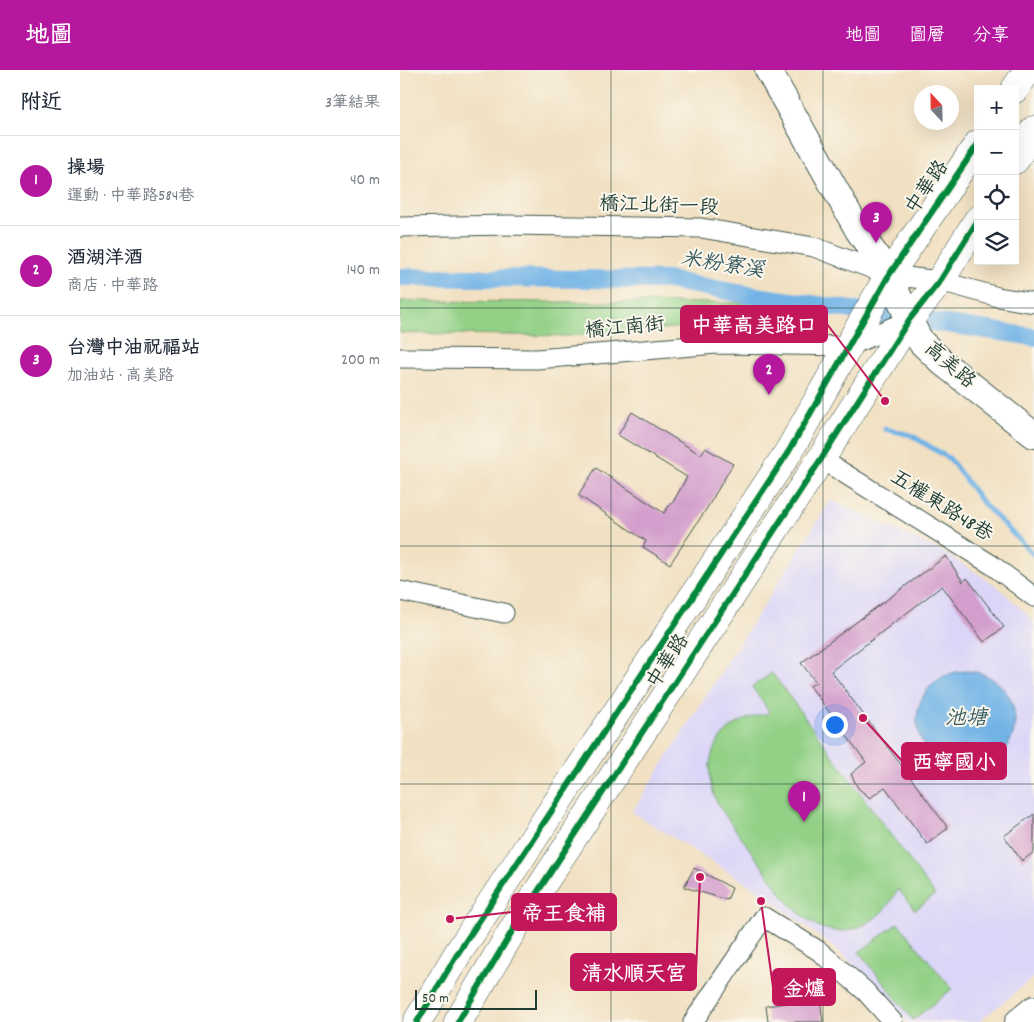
<!DOCTYPE html>
<html lang="zh-TW">
<meta charset="utf-8">
<style>
body{margin:0;font-family:Dekko,"LXGW WenKai TC",sans-serif;background:#f6f6f7;color:#1f2937}
.controls{position:absolute;right:15px;top:15px;display:grid;overflow:hidden;border-radius:0px;box-shadow:0 5px 20px #0002}
.controls button{width:45px;height:45px;display:grid;place-items:center;padding:0;border:0;border-bottom:1px solid #e0e1e3;background:#fff;color:#1f2937;font:25px sans-serif}
.compass{position:absolute;left:514px;top:15px;width:45px;height:45px;border-radius:50%;background:#fff;box-shadow:0 5px 20px #0002;rotate:338deg}
.scale{position:absolute;left:15px;bottom:12px;width:122px;box-sizing:border-box;padding-left:5px;border:2px solid #1f3d34;border-top:0;font-size:14px;line-height:18px;white-space:nowrap;color:#1f3d34;-webkit-text-stroke:4px #fbf7ec;paint-order:stroke}
.you{position:absolute;left:434px;top:654px;width:18px;height:18px;margin:-12px;border:4px solid #fff;border-radius:50%;background:#1a73e8;box-shadow:0 0 0 8px #1a73e833}
.badge{display:grid;place-items:center;width:32px;height:32px;border-radius:50%;background:#b5179e;color:#fff;font-size:16px;font-weight:700}
.pin{position:absolute;translate:-50% -41px;filter:drop-shadow(0 1px 2px #0008)}
.pin::after{content:'';position:absolute;top:26px;width:18px;height:15px;background:inherit;clip-path:polygon(0 0,100% 0,50% 100%)}
.list{margin:0;padding:0;list-style:none}
h2{display:flex;justify-content:space-between;align-items:center;height:65px;margin:0;padding:0 20px;font-size:21px}
h2 small{font-size:16px;font-weight:400;color:#747a83}
.list li{display:grid;grid-template-columns:32px 1fr auto;gap:15px;align-items:center;box-sizing:border-box;height:90px;padding:0 20px;border-top:1px solid #e0e1e3}
.list b{display:block;font-size:19px;white-space:nowrap}
.list p{margin:0;font-size:16px;white-space:nowrap;color:#747a83}
.list em{font-size:16px;font-style:normal;color:#747a83}
.icon{flex:none;width:28px;height:28px;fill:none;stroke:currentColor;stroke-width:2;stroke-linecap:round;stroke-linejoin:round}
.map{position:relative;flex:none;width:634px;height:952px;overflow:hidden}
header{display:flex;align-items:center;gap:30px;box-sizing:border-box;height:70px;padding:0 25px;background:#b5179e;color:#fff}
header strong{font-size:24px}
nav{display:flex;gap:28px;margin-inline-start:auto;font-size:18px}
main{display:flex}
aside{flex:1;background:#fff}
.map>svg:first-child{display:block}
.built{fill:#dbd6f7}
.green{fill:#93d187;stroke:#59875e}
.water{fill:#72b3e6;stroke:#48788d}
.lines{fill:none;stroke-linecap:round;stroke-linejoin:round}
.stream{stroke:#72b3e6;stroke-width:5}
.canal{stroke:#72b3e6;stroke-width:18}
.building{fill:#d39dcc}
.street-casing{stroke:#3e5549;stroke-width:21}
.secondary-casing{stroke:#3e5549;stroke-width:28}
.primary-casing{stroke:#3e5549;stroke-width:29}
.street{stroke:#fff;stroke-width:19}
.secondary{stroke:#fff;stroke-width:26}
.primary{stroke:#fff;stroke-width:28}
.cycleway-casing{stroke:#fbf7ec;stroke-width:9}
.cycleway{stroke:#00873e;stroke-width:6}
.grid{fill:none;stroke:#1f3d34;stroke-width:1;stroke-opacity:0.55}
.labels{text-anchor:middle;dominant-baseline:central;stroke-width:4;stroke-linejoin:round;paint-order:stroke}
.street-label{font-size:20px;fill:#1f3d34;stroke:#fbf7ec}
.water-label{font-size:21px;font-style:italic;fill:#345a60;stroke:#fbf7ec}
.leader{fill:none;stroke:#c2185b;stroke-width:2}
.callout-dot{fill:#c2185b;stroke:#fbf7ec;stroke-width:2}
.callout{fill:#c2185b;stroke:#c2185b;stroke-width:2}
.callout-label{font-size:21px;text-anchor:middle;font-weight:bold;fill:#fff}
</style>
<header>
<strong>地圖</strong>
<nav><a>地圖</a><a>圖層</a><a>分享</a></nav>
</header>
<main>
<aside>
<h2>附近<small>3筆結果</small></h2>
<ul class="list">
<li><span class="badge">1</span><div><b>操場</b><p>運動 · 中華路584巷</p></div><em>40 m</em></li>
<li><span class="badge">2</span><div><b>酒湖洋酒</b><p>商店 · 中華路</p></div><em>140 m</em></li>
<li><span class="badge">3</span><div><b>台灣中油祝福站</b><p>加油站 · 高美路</p></div><em>200 m</em></li>
</ul>
</aside>
<div class="map">
<svg width="634" height="952" viewBox="0 0 634 952">
<rect width="100%" height="100%" fill="#fbf7ec"/>
<filter id="ink" filterUnits="userSpaceOnUse"><feTurbulence type="fractalNoise" baseFrequency=".02" numOctaves="2"/><feDisplacementMap in="SourceGraphic" scale="10" xChannelSelector="R" yChannelSelector="G"/><feConvolveMatrix kernelMatrix="1 2 1 2 8 2 1 2 1" color-interpolation-filters="sRGB"/></filter>
<filter id="wash" filterUnits="userSpaceOnUse"><feTurbulence type="fractalNoise" baseFrequency=".0096" numOctaves="4" result="noise"/><feDisplacementMap in="SourceGraphic" scale="20" xChannelSelector="R" yChannelSelector="G"/><feGaussianBlur stdDeviation="1.12" result="paint"/><feColorMatrix in="noise" values="0 0 0 0 0 0 0 0 0 0 0 0 0 0 0 0 0 1.4 0 .05"/><feComposite in="paint" operator="in"/></filter>
<g filter="url(#wash)">
<rect width="100%" height="100%" fill="#f1e0c1"/>
<!-- built -->
<path class="built" d="M 431,430 L 545,483 L 596,515 L 626,543 L 634,554 L 634,907 L 579,952 L 508,952 L 442,884 L 359,821 L 232,742 Z"/>
<!-- green -->
<path class="green" d="M 0,231 L 355,233 L 369,251 L 167,266 L 0,263 Z
M 372,603 L 535,825 L 515,840 L 498,819 C 485,847 452,871 420,857 C 407,851 397,841 387,831 L 320,738 C 303,707 305,671 340,652 C 349,647 360,645 370,643 L 352,617 Z
M 498,853 L 552,919 L 513,950 L 459,882 Z"/>
<!-- water -->
<path class="water" d="M517 650a49 49 0 1 1 98 0a49 49 0 1 1-98 0Z"/>
<g class="lines">
<!-- stream -->
<path class="stream" d="M 485,359 L 511,365 L 550,389 L 581,431 L 634,485"/>
<!-- canal -->
<path class="canal" d="M 0,207 L 268,210 L 337,223 L 634,267"/>
</g>
<g id="blocks">
<!-- building -->
<path class="building" d="M 232,342 L 301,385 L 305,378 L 333,394 L 307,438 L 270,494 L 243,477 L 246,471 L 178,425 L 196,398 L 264,443 L 270,434 L 272,434 L 287,407 L 218,365 Z
M 546,486 L 563,512 L 567,508 L 604,557 L 584,572 L 542,516 L 431,601 L 548,758 L 527,774 L 485,717 L 470,728 L 458,718 L 451,704 L 466,692 L 410,616 L 416,612 L 401,593 Z
M 634,744 L 634,782 L 622,791 L 604,766 Z
M 294,798 L 332,818 L 327,830 L 284,817 Z
M 420,928 L 423,952 L 368,952 L 366,936 Z"/>
</g>
</g>
<g filter="url(#ink)">
<use href="#blocks" fill-opacity="0" stroke="#3e5549" stroke-width="1"/>
<g class="lines">
<!-- street casing -->
<g class="street-casing">
<path id="street" d="M 0,157 L 110,155 L 301,158 L 414,177 L 489,205 L 540,211 L 598,227 L 634,233
M 0,288 L 137,289 L 316,274 L 449,276 L 509,250
M 421,389 L 592,495 L 634,527
M 0,521 L 104,543
M 293,952 L 364,847 L 419,881 L 465,921 L 493,952"/>
</g>
<!-- secondary casing -->
<g class="secondary-casing">
<path id="secondary" d="M 368,0 L 458,160 L 489,205 L 509,250 L 521,272 L 543,293 L 634,365
M 618,952 L 634,939"/>
</g>
<!-- primary casing -->
<g class="primary-casing">
<path id="primary" d="M 615,19 L 628,0
M 615,90 L 634,60
M 17,952 L 58,883 L 389,381 L 489,205 L 578,74
M 58,952 L 114,858 L 421,389 L 509,250 L 540,211 L 578,150"/>
</g>
<!-- street -->
<use href="#street" class="street"/>
<!-- secondary -->
<use href="#secondary" class="secondary"/>
<!-- primary -->
<use href="#primary" class="primary"/>
<!-- cycleway casing -->
<g class="cycleway-casing">
<path id="cycleway" d="M 17,952 L 58,883 L 389,381 L 489,205 L 578,74
M 58,952 L 114,858 L 421,389 L 509,250 L 540,211 L 578,150"/>
</g>
<!-- cycleway -->
<use href="#cycleway" class="cycleway"/>
</g>
</g>
<!-- grid -->
<path class="grid" d="M 211,0 L 211,952M 423,0 L 423,952M 0,238 L 634,238M 0,476 L 634,476M 0,714 L 634,714"/>
<g class="labels">
<!-- street labels -->
<g class="street-label">
<text transform="translate(528 118) rotate(-56)">中華路</text>
<text transform="translate(259 137) rotate(2)">橋江北街一段</text>
<text transform="translate(225 259) rotate(-5)">橋江南街</text>
<text transform="translate(549 296) rotate(41)">高美路</text>
<text transform="translate(541 437) rotate(32)">五權東路48巷</text>
<text transform="translate(269 592) rotate(-57)">中華路</text>
</g>
<!-- water labels -->
<g class="water-label">
<text transform="translate(322 196) rotate(9)">米粉寮溪</text>
<text x="566" y="650">池塘</text>
</g>
</g>
<!-- callouts -->
<path class="leader" d="M485 331L427 254M463 648L502 691M50 849L112 842M300 807L296 902M361 831L373 917"/>
<g class="callout-dot">
<circle cx="485" cy="331" r="5"/>
<circle cx="463" cy="648" r="5"/>
<circle cx="50" cy="849" r="5"/>
<circle cx="300" cy="807" r="5"/>
<circle cx="361" cy="831" r="5"/>
</g>
<g class="callout">
<rect x="281" y="236" width="146" height="36" rx="5"/>
<rect x="502" y="673" width="104" height="36" rx="5"/>
<rect x="112" y="824" width="104" height="36" rx="5"/>
<rect x="171" y="884" width="125" height="36" rx="5"/>
<rect x="373" y="899" width="62" height="36" rx="5"/>
</g>
<g class="callout-label">
<text x="354" y="262">中華高美路口</text>
<text x="554" y="699">西寧國小</text>
<text x="164" y="850">帝王食補</text>
<text x="234" y="910">清水順天宮</text>
<text x="404" y="925">金爐</text>
</g>
</svg>
<div class="controls">
<button>+</button>
<button>−</button>
<button><svg class="icon" aria-label="locate" viewBox="0 0 24 24"><circle cx="12" cy="12" r="6"/><path d="M12 2v4M12 18v4M2 12h4M18 12h4"/></svg></button>
<button><svg class="icon" aria-label="layers" viewBox="0 0 24 24"><path d="M12 4l9 5-9 5-9-5zM3 14l9 5 9-5"/></svg></button>
</div>
<svg class="compass" viewBox="-18 -18 36 36"><path d="M0-13l5 13h-10z" fill="#e53935"/><path d="M0 13l5-13h-10z" fill="#747a83"/></svg>
<div class="scale">50 m</div>
<div class="you"></div>
<div class="pin badge" style="left:404px;top:752px">1</div>
<div class="pin badge" style="left:369px;top:325px">2</div>
<div class="pin badge" style="left:476px;top:173px">3</div>
</div>
</main>
